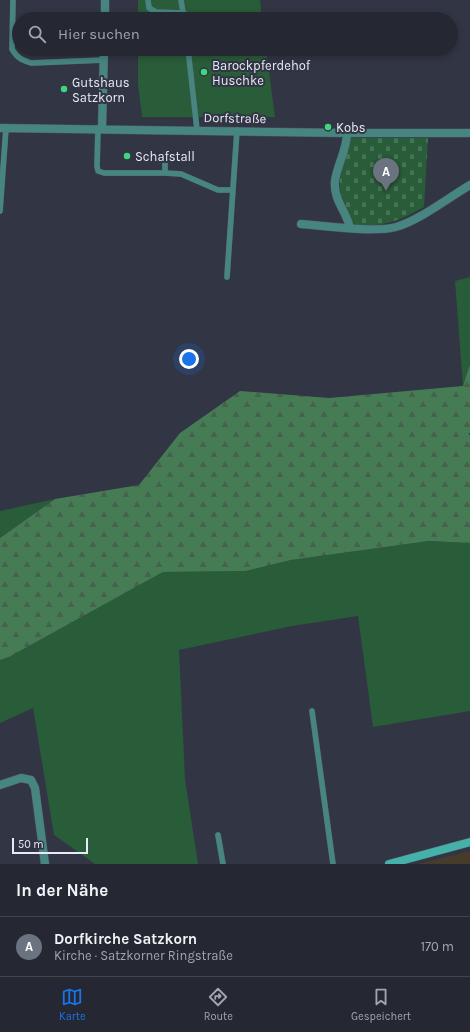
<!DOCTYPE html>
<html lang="de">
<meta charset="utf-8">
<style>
body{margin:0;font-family:Karla,sans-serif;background:#2d303b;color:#f1f3f6}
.scale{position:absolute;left:12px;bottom:10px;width:76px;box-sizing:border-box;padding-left:4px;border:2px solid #e8ebf5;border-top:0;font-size:11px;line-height:14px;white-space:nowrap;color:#e8ebf5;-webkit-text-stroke:3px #313544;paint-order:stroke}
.you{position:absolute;left:189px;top:359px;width:14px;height:14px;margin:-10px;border:3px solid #fff;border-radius:50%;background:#1a73e8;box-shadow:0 0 0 6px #1a73e833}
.badge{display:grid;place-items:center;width:26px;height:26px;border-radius:50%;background:#1a73e8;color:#fff;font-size:13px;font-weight:700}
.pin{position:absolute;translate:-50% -33px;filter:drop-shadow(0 1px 2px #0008)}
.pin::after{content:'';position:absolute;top:21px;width:14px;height:12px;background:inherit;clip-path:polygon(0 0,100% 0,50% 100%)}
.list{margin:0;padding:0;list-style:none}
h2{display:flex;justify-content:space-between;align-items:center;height:52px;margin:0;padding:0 16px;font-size:17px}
h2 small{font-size:13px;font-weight:400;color:#a3a6ac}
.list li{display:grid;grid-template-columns:26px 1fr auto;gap:12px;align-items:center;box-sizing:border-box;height:60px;padding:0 16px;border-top:1px solid #42444e}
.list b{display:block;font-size:15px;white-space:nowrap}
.list p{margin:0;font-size:13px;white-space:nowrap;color:#a3a6ac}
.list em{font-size:13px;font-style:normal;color:#a3a6ac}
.icon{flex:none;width:22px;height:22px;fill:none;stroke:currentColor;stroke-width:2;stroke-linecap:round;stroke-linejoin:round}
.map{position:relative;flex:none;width:470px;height:864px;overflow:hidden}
.search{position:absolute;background:#252833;box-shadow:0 2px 6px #0003;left:12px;right:12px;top:12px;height:44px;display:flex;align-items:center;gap:10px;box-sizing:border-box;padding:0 14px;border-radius:22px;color:#a3a6ac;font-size:15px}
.sheet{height:112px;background:#252833}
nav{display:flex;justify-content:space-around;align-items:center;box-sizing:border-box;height:56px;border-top:1px solid #42444e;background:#252833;font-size:11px;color:#a3a6ac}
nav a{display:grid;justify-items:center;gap:2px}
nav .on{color:#1a73e8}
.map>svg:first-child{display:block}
.commercial{fill:#473b2c}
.grass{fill:#295c39}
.forest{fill:url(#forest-firs)}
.cemetery{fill:url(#cemetery-stones)}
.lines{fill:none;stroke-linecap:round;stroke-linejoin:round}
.lane-casing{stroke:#4e5260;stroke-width:6}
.street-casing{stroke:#4e5260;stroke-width:9}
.secondary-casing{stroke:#4e5260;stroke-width:9}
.lane{stroke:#478580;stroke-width:5.5}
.street{stroke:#478580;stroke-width:8}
.secondary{stroke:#45b2a9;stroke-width:8}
.poi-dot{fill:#3dd77d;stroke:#313544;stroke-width:1.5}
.labels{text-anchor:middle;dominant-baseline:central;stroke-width:4;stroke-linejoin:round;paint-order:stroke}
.poi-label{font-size:13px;fill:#e8ebf5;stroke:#313544;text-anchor:start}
.street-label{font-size:13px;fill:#e8ebf5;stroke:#313544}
</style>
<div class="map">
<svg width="470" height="864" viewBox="0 0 470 864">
<defs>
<pattern id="forest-firs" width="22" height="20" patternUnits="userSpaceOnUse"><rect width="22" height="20" fill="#457c54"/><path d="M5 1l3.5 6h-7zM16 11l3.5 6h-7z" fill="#46614f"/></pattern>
<pattern id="cemetery-stones" width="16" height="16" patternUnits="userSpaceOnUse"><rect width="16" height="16" fill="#295c39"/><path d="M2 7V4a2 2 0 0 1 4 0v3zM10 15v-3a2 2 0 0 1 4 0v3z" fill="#487456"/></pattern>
</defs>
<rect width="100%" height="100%" fill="#313544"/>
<!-- commercial -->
<path class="commercial" d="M 470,851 L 470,864 L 418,864 Z"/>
<!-- grass -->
<path class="grass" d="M 138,0 L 260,0 L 262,19 L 138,19 Z
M 138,49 L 266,49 L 275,117 L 142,117 L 138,84 Z
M 470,277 L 470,364 L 463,386 L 455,281 Z
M 55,499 L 0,538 L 0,511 Z
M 429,541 L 470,543 L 470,711 L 373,727 L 358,616 L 292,626 L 179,650 L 185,779 L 198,864 L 95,864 L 54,835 L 33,708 L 0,723 L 0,660 L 9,657 L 163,572 L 246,571 L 291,560 Z"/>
<!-- forest -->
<path class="forest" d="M 470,364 L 470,433 L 468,433 L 470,435 L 470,543 L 429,541 L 291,560 L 246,571 L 163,572 L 9,657 L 0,660 L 0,538 L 55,499 L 139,485 L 180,433 L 240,391 L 329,398 L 463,386 Z"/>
<!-- cemetery -->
<path class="cemetery" d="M 351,138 L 428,138 L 424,207 C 398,221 386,227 355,225 C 331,187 340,178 351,138 Z"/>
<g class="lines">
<!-- lane casing -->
<g class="lane-casing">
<path id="lane" d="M 13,0 L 12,49 C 17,58 22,60 31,63 L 104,60
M 148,0 L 149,8 L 156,12 L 184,13
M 181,0 L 184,19
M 188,49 L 197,130
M 98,128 L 97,166 L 98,171 L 104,173 L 165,173 L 165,155
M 165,173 L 181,174 L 218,190 L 233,190
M 0,211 L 6,128
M 227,277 L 237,130
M 312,711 L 333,864
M 218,835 L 223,864"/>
</g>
<!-- street casing -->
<g class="street-casing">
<path id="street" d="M 105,19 L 105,0
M 0,128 L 347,133 L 470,133
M 102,128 L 104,49
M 347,133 C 347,150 337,165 335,181 C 333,200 347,212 350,228
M 301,224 C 325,226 374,233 396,227 C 420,220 448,198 470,185
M 0,785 L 21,778 L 31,780 L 35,788 L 45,864"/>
</g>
<!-- secondary casing -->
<g class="secondary-casing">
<path id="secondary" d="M 389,864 L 470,842"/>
</g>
<!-- lane -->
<use href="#lane" class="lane"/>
<!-- street -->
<use href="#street" class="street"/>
<!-- secondary -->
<use href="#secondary" class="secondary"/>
</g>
<!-- markers -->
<g class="poi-dot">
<circle cx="204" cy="72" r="4"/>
<circle cx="64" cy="89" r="4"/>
<circle cx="328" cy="127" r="4"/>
<circle cx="127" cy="156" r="4"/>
</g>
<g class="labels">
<!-- poi labels -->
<g class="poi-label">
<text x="212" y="65">Barockpferdehof<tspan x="212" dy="15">Huschke</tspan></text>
<text x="72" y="82">Gutshaus<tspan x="72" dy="15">Satzkorn</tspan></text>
<text x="336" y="127">Kobs</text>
<text x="135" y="156">Schafstall</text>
</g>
<!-- street labels -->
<g class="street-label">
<text transform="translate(235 118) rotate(1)">Dorfstraße</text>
</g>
</g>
</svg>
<div class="scale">50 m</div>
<div class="you"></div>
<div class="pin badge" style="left:386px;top:191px;background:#6b7280">A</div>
<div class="search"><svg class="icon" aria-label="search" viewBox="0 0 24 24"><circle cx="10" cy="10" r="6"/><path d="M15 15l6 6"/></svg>Hier suchen</div>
</div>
<section class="sheet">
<h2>In der Nähe<small></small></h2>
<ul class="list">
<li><span class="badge" style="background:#6b7280">A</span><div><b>Dorfkirche Satzkorn</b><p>Kirche · Satzkorner Ringstraße</p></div><em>170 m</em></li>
</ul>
</section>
<nav>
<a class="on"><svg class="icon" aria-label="map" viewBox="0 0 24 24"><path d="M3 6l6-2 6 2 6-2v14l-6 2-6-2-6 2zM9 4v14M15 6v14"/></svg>Karte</a>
<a><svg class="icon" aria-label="directions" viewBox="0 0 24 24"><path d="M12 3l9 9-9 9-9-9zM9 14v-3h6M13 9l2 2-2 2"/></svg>Route</a>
<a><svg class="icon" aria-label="saved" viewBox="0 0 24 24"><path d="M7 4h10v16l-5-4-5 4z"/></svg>Gespeichert</a>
</nav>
